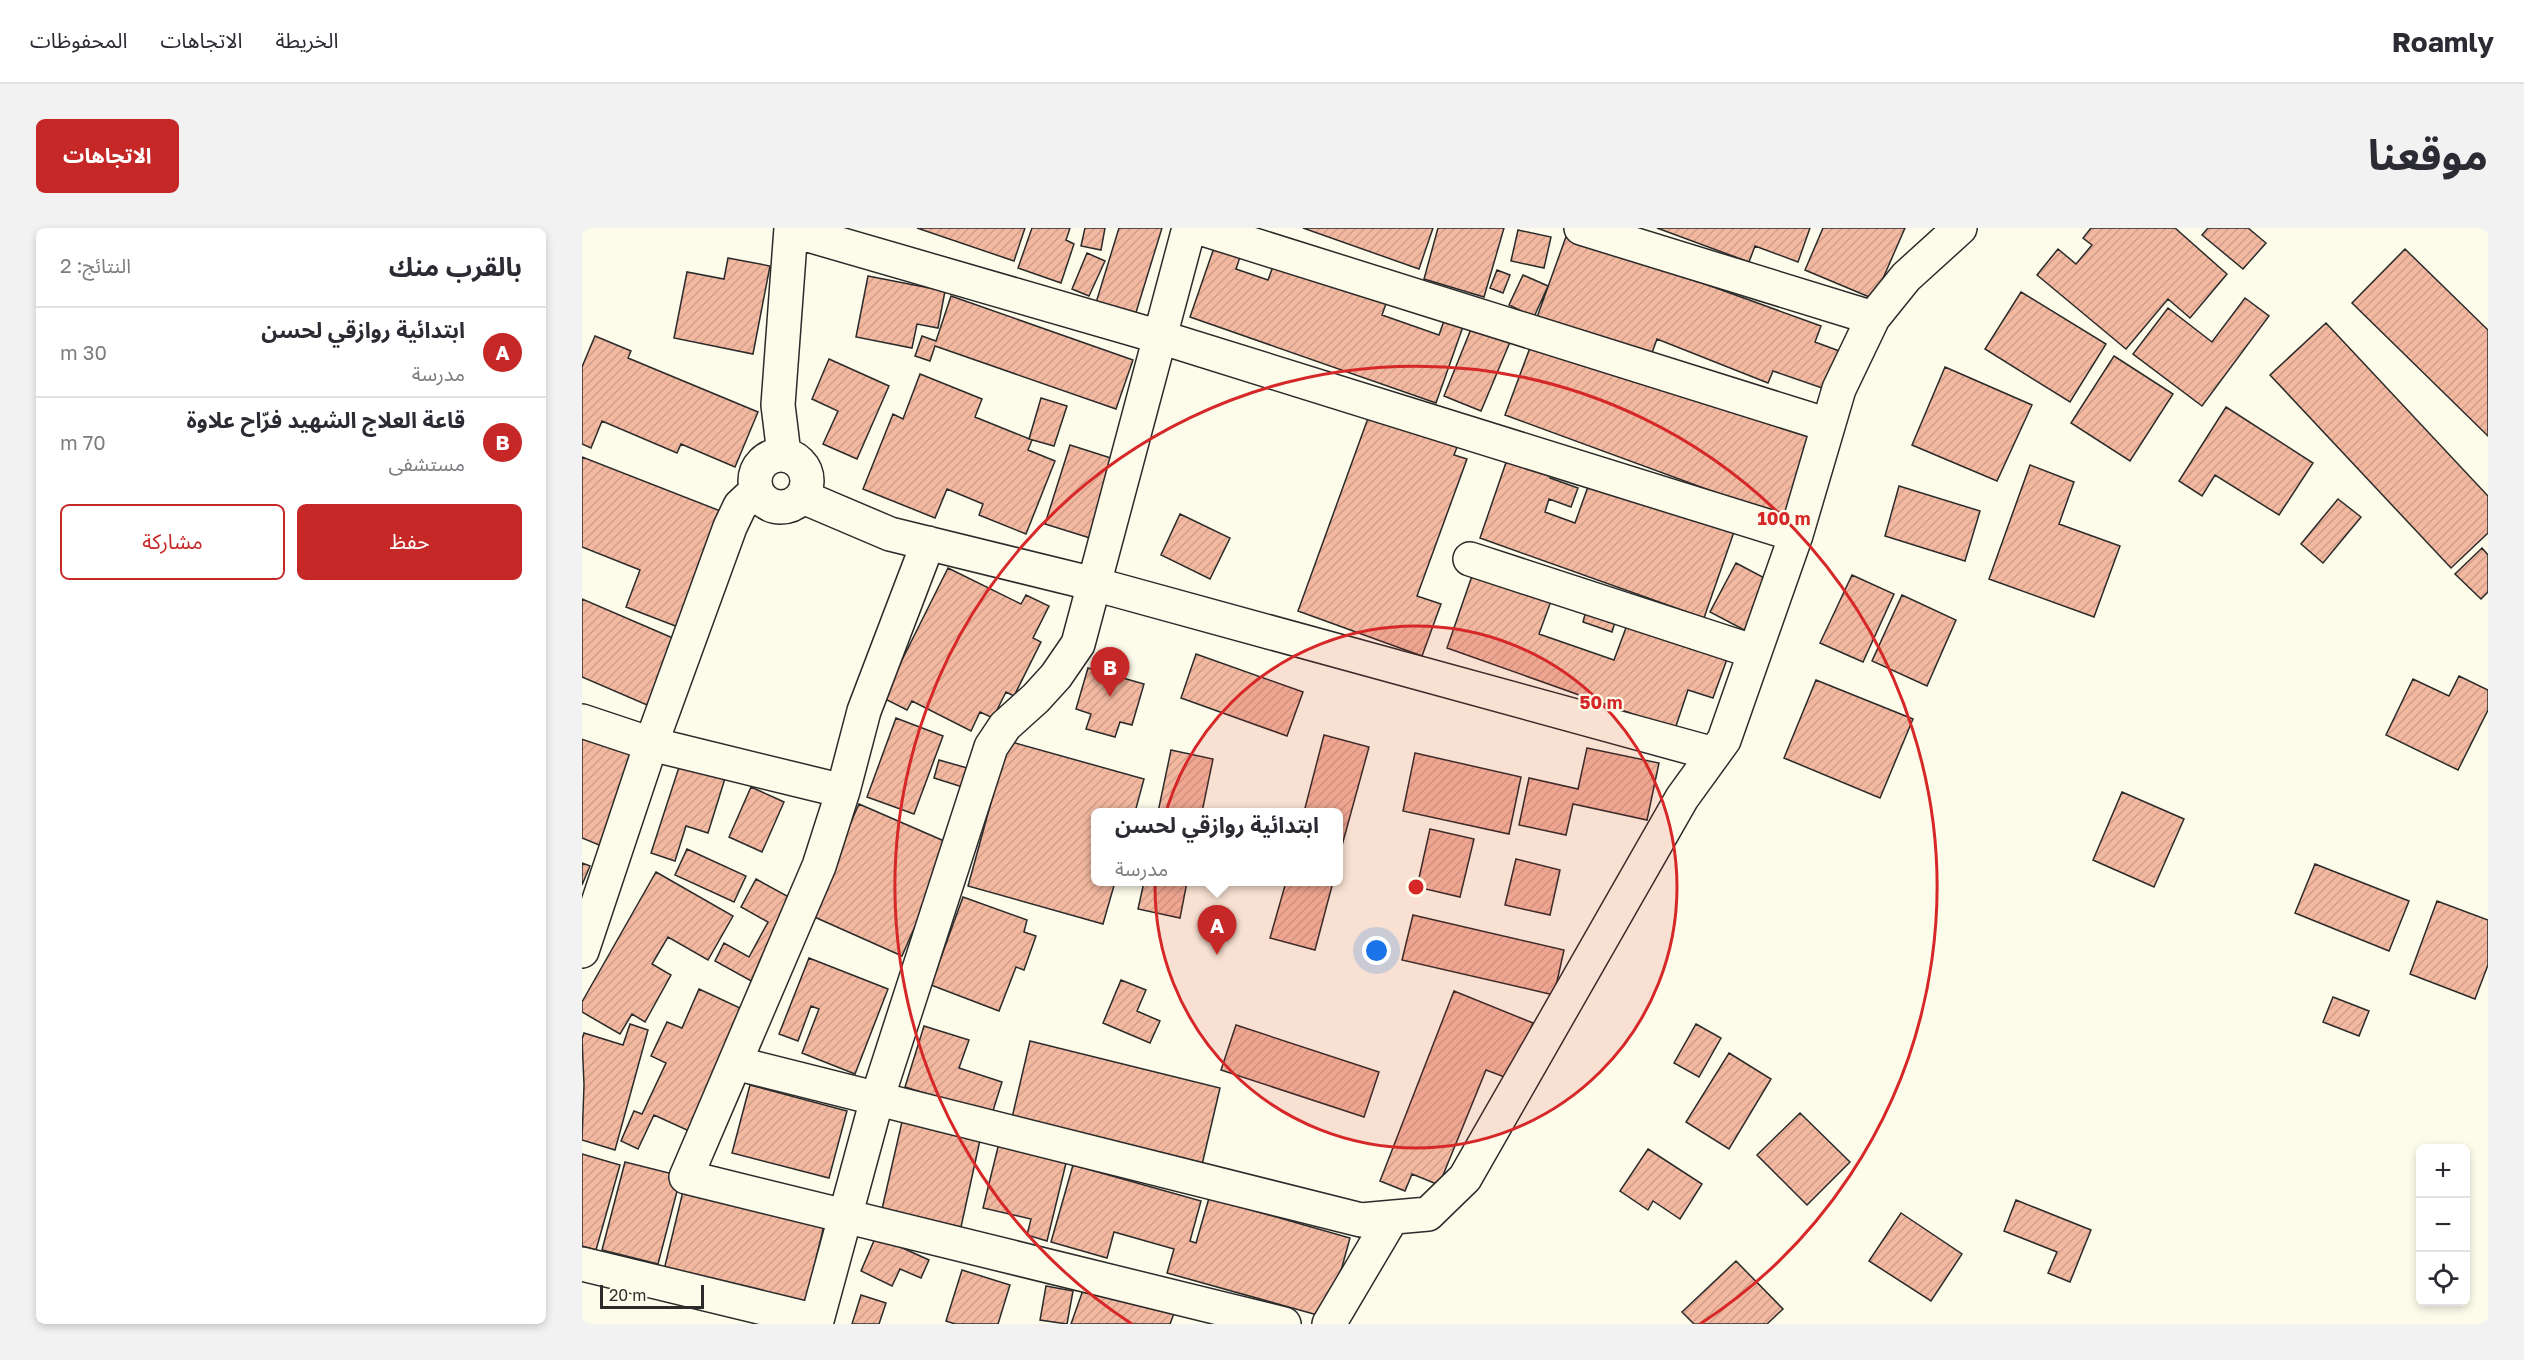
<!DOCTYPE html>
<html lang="ar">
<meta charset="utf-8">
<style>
body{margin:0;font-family:"Golos Text","Noto Sans Arabic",sans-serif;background:#f2f2f3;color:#2b2b33;direction:rtl}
.controls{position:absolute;right:18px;bottom:18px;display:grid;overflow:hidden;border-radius:9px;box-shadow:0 3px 9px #0003}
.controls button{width:54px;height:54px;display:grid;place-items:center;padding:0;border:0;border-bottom:2px solid #e1e1e2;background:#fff;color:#2b2b33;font:30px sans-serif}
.scale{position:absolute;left:18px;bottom:15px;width:104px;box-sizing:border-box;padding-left:6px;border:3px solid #2b2b2b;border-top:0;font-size:16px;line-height:21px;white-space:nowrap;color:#2b2b2b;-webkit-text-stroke:4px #fdfbea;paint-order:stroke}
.you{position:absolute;left:795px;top:723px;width:21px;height:21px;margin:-15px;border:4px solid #fff;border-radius:50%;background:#1a73e8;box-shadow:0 0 0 9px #1a73e833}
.badge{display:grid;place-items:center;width:39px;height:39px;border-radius:50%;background:#c62828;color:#fff;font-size:20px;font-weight:700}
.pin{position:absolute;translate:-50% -50px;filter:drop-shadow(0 2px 3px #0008)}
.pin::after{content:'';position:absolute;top:32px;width:21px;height:18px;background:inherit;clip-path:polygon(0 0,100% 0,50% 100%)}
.popup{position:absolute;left:509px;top:580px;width:252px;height:78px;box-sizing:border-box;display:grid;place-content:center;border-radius:9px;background:#fff;filter:drop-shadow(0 2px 4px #0005);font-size:20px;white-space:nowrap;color:#7c7c81}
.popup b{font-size:22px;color:#2b2b33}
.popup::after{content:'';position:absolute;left:50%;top:100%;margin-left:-12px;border:12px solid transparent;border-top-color:#fff}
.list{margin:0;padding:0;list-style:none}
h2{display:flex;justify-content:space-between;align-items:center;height:78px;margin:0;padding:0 24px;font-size:26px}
h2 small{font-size:20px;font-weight:400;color:#7c7c81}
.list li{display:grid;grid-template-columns:39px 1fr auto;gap:18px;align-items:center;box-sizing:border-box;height:90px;padding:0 24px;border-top:2px solid #e1e1e2}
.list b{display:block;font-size:22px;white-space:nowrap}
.list p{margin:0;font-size:20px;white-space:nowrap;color:#7c7c81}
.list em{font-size:20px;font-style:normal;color:#7c7c81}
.actions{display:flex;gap:12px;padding:18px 24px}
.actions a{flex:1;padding:14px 0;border:2px solid #c62828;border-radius:9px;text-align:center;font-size:21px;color:#c62828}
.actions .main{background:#c62828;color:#fff}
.icon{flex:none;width:33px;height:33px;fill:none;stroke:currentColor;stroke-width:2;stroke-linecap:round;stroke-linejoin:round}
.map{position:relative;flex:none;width:1906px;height:1096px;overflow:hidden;direction:ltr;border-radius:9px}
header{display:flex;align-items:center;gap:36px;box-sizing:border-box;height:84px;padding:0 30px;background:#fff;border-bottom:2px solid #e1e1e2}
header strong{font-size:28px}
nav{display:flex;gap:33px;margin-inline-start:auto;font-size:21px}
.intro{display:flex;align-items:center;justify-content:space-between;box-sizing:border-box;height:144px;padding:0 36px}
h1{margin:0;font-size:42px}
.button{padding:15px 27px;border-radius:9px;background:#c62828;color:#fff;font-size:21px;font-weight:700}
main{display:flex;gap:36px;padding:0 36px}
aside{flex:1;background:#fff;border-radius:9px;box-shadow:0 3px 9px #0003}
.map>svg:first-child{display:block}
.building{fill:url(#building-hatch);stroke:#2b2b2b;stroke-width:1.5}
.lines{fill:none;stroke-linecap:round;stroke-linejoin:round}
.minor-casing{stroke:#2b2b2b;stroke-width:36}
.minor{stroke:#fdfbea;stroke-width:33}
.ring{fill:none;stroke:#d62828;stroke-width:3}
.centre{fill:#d62828;stroke:#fdfbea;stroke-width:3}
.ring-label{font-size:18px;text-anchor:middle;font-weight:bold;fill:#d62828;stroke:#fdfbea;stroke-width:4.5;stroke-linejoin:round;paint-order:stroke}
</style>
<header>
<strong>Roamly</strong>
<nav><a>الخريطة</a><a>الاتجاهات</a><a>المحفوظات</a></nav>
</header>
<div class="intro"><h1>موقعنا</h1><a class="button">الاتجاهات</a></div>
<main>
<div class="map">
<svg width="1906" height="1096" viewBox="0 0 1906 1096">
<defs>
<pattern id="building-hatch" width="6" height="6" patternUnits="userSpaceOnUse" patternTransform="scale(1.5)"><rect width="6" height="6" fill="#f2b8a0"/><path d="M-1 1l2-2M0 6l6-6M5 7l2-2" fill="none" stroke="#d09e8a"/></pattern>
</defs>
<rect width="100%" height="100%" fill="#fdfbea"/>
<!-- building -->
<path class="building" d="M 335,0 L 443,0 L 432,33 Z
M 450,0 L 488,0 L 484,12 L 492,16 L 479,55 L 436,40 Z
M 503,0 L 523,0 L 519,22 L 499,18 Z
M 537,0 L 580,0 L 552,91 L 513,78 Z
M 721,0 L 851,0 L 837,41 Z
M 856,0 L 922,0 L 902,69 L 842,51 Z
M 1075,0 L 1228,0 L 1216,34 L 1173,18 L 1167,34 Z
M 1241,0 L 1323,0 L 1292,71 L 1223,42 Z
M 1509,0 L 1593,0 L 1645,46 L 1608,90 L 1586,71 L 1544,121 L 1455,47 L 1476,21 L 1494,36 L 1510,17 L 1501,10 Z
M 1626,0 L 1666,0 L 1684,15 L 1661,41 L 1620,7 Z
M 936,2 L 969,9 L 962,40 L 929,33 Z
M 985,6 L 1239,98 L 1233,114 L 1260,124 L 1246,162 L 1191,143 L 1186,155 L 1075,111 L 1067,133 L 954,92 Z
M 634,14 L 660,23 L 654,41 L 686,52 L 694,30 L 806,70 L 800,87 L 857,107 L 864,87 L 883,93 L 854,175 L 608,89 Z
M 1823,21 L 1906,102 L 1906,208 L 1770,75 Z
M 505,25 L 523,33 L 507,68 L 490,61 Z
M 146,30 L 188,38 L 171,126 L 92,110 L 105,44 L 142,51 Z
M 915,42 L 928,47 L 921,65 L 908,60 Z
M 941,47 L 966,58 L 952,89 L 927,77 Z
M 286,48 L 363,63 L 356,100 L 335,96 L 330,120 L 274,109 Z
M 1439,64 L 1524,116 L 1488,174 L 1403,121 Z
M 369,68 L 551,132 L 534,181 L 353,118 L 348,133 L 333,128 L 340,108 L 354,113 Z
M 1663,70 L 1687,88 L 1620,178 L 1551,126 L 1586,80 L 1630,114 Z
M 893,91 L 931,107 L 899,183 L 862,168 Z
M 1744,95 L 1906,268 L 1906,305 L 1869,340 L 1688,147 Z
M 13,108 L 49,123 L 46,130 L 176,184 L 153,239 L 99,216 L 95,225 L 20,193 L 9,220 L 0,216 L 0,139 Z
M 952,109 L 1239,202 L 1206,291 L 923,187 Z
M 1532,128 L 1591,166 L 1548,233 L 1489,195 Z
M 247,131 L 307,158 L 275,231 L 241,216 L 256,183 L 230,171 Z
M 1363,139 L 1450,177 L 1415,253 L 1330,217 Z
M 338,146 L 400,171 L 393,189 L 450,212 L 446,222 L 473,233 L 444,306 L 397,287 L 401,276 L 365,261 L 353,290 L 281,261 L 311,186 L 321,191 Z
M 459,170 L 485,178 L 472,218 L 447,211 Z
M 1644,179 L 1731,235 L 1697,287 L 1633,247 L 1620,268 L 1597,253 Z
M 789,182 L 877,214 L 872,227 L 885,231 L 835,368 L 859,376 L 840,428 L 716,383 Z
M 488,217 L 532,231 L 508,310 L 463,296 Z
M 929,220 L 973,236 L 968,250 L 996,260 L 989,279 L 967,271 L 963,284 L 993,295 L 1008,253 L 1152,304 L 1122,390 L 898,310 Z
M 0,229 L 141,284 L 96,399 L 44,379 L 58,342 L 0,319 Z
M 1448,237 L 1492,254 L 1477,296 L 1538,318 L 1512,389 L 1407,351 Z
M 1317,258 L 1398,283 L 1383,333 L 1303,308 Z
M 1756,271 L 1779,289 L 1741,335 L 1719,316 Z
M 598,286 L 648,310 L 628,351 L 579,327 Z
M 1900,320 L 1906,327 L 1906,364 L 1899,371 L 1873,346 Z
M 1154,335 L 1192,355 L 1166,404 L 1128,384 Z
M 366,340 L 439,376 L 444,367 L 467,378 L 451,410 L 459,414 L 432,468 L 424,464 L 411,490 L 398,484 L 389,503 L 330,473 L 325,482 L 301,470 Z
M 891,345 L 969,373 L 957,406 L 1032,432 L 1048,389 L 1149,420 L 1131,470 L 1106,462 L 1093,501 L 865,420 Z
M 1270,347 L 1312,366 L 1281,434 L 1238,415 Z
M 1320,367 L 1374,392 L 1345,458 L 1290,433 Z
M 0,371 L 100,414 L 72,480 L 0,449 Z
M 1005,379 L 1035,388 L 1030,404 L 1001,394 Z
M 614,426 L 721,464 L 705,508 L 599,470 Z
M 506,440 L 562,456 L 550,497 L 538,494 L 533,509 L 504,501 L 509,486 L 494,481 Z
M 1877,448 L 1906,462 L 1906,482 L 1876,542 L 1804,507 L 1831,451 L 1867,468 Z
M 1234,452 L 1331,491 L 1298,570 L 1202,530 Z
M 314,490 L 361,508 L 332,586 L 285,569 Z
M 0,506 L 54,525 L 22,619 L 0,610 Z
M 742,507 L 787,519 L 756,632 L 756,584 L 722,584 Z
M 426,513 L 562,551 L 553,584 L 514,584 L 514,654 L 533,654 L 521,696 L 386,658 Z
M 1005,520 L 1077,535 L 1065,592 L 991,576 L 984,607 L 937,597 L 947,550 L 996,561 Z
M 589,522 L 631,531 L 620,584 L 576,584 Z
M 833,525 L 939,549 L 927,606 L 821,583 Z
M 100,530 L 145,544 L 126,605 L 104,598 L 93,633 L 69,625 Z
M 357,532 L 396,543 L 390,562 L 352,550 Z
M 169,559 L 202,574 L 180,624 L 147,609 Z
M 1540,564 L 1602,591 L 1572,659 L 1511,632 Z
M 277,576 L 369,616 L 320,728 L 228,687 Z
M 848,601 L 892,611 L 878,669 L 835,659 Z
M 105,621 L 164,648 L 152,674 L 93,647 Z
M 934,631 L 978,642 L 968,687 L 923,677 Z
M 0,635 L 8,638 L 0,657 Z
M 1733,636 L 1827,673 L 1807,723 L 1713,685 Z
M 74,644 L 151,688 L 126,732 L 86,709 L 70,736 L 89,747 L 63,794 L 50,786 L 38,806 L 0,784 L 0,774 Z
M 174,651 L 216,674 L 171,754 L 133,733 L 142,715 L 167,729 L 186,694 L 159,679 Z
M 562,654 L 605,654 L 598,690 L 556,681 Z
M 704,654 L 751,654 L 733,722 L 688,710 Z
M 381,669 L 445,692 L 442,704 L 454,708 L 442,742 L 434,739 L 417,783 L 349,757 Z
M 1855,673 L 1906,692 L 1906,737 L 1893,771 L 1828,746 Z
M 831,687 L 982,722 L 972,767 L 820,732 Z
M 227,730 L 306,761 L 273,846 L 220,825 L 237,781 L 229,778 L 216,813 L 197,806 Z
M 539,752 L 564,762 L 555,783 L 578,793 L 568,815 L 521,795 Z
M 117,761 L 171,786 L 116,907 L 72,887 L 56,921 L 39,913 L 52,883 L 60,886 L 84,835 L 69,828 L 85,794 L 100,800 Z
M 872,763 L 951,795 L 928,851 L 904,842 L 857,957 L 830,946 L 823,963 L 798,953 Z
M 1751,769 L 1787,783 L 1777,808 L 1741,794 Z
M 48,796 L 66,802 L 33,922 L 0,912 L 2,857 L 0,811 L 2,805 L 41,817 Z
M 1114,796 L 1139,810 L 1117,849 L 1092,835 Z
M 654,797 L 797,844 L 782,889 L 639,842 Z
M 342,798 L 387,812 L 377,840 L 420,854 L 410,886 L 323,859 Z
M 448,813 L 638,860 L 619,941 L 429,894 Z
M 1147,825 L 1189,851 L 1147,921 L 1104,894 Z
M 168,857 L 265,883 L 247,950 L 150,925 Z
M 322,885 L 400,903 L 379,999 L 300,981 Z
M 1218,885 L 1268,934 L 1225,977 L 1175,927 Z
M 417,915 L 485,931 L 465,1013 L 445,1007 L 449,991 L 401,980 Z
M 1066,921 L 1120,956 L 1098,991 L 1071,973 L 1066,982 L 1038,963 Z
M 0,926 L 38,937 L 14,1022 L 0,1018 Z
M 43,934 L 99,948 L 76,1036 L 20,1022 Z
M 491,937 L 619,973 L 608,1013 L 614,1015 L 627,970 L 768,1010 L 746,1090 L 585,1045 L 592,1021 L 532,1004 L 525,1030 L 469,1014 Z
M 103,955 L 244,989 L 223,1077 L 82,1042 Z
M 1434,972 L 1509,1002 L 1488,1054 L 1466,1045 L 1475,1024 L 1422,1003 Z
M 1319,985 L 1380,1026 L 1349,1073 L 1287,1033 Z
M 294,1008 L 347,1032 L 339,1050 L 318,1041 L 310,1058 L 279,1043 Z
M 1154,1033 L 1201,1081 L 1185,1096 L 1112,1096 L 1100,1084 Z
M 380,1042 L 428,1057 L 416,1096 L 373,1096 L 364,1093 Z
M 505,1051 L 593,1083 L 588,1096 L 489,1096 Z
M 464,1058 L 491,1063 L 485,1096 L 458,1092 Z
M 279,1067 L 304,1075 L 297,1096 L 270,1096 Z"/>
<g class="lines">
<!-- minor casing -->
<g class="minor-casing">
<path id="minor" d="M 618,0 L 1246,197
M 999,0 L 1291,90
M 209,2 L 578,109 L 1214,307
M 202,226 L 196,177 L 209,0
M173 253a26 26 0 1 1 52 0a26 26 0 1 1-52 0Z
M 221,269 L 308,306 L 512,356 L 1132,526
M 346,315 L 282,483 L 261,563 L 237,638 L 104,949 L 702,1096
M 888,331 L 1173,424
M 0,493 L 69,516 L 261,563
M 0,723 L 69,516 L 148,299 L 158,278 L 174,263
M 153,835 L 779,992 L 846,986 L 883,950 L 1100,570 L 1142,512 L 1214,307 L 1257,161 L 1291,90 L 1324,49 L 1378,0
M 0,1036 L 235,1093
M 234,1096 L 295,871 L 409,519 L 423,498 L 454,470 L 474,448 L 496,416 L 607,0
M 747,1096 L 809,991"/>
</g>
<!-- minor -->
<use href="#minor" class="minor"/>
</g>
<!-- distance rings -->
<circle cx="834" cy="659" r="261" fill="#d62828" fill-opacity=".12"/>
<g class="ring">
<circle cx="834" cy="659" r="261"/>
<path d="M550 1096A521 521 0 1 1 1118 1096"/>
</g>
<circle cx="834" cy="659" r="9" class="centre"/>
<g class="ring-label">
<text x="1202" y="297">100 m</text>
<text x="1019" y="481">50 m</text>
</g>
</svg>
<div class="controls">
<button>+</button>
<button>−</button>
<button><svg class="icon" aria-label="locate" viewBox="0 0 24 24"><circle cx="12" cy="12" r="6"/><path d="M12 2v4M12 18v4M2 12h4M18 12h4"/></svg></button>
</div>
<div class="scale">20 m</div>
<div class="you"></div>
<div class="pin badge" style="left:635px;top:727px">A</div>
<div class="popup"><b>ابتدائية روازقي لحسن</b>مدرسة</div>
<div class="pin badge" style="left:528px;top:469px">B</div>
</div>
<aside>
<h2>بالقرب منك<small>النتائج: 2</small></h2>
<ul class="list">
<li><span class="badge">A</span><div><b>ابتدائية روازقي لحسن</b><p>مدرسة</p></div><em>30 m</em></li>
<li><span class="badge">B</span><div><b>قاعة العلاج الشهيد فرّاح علاوة</b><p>مستشفى</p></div><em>70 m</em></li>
</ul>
<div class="actions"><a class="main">حفظ</a><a>مشاركة</a></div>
</aside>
</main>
